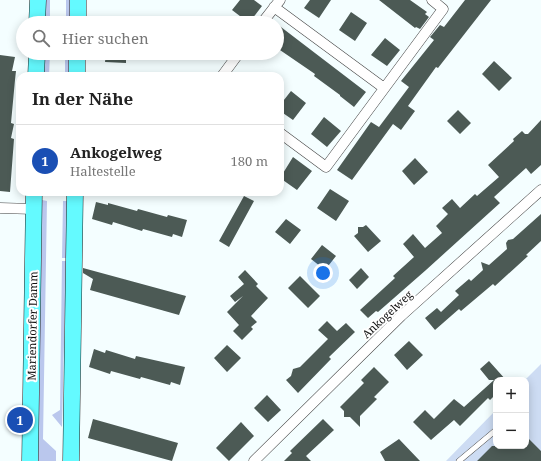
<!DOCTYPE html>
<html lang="de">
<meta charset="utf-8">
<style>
body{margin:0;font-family:"Noto Serif",serif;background:#f2f2f2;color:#222}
.controls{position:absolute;right:12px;bottom:12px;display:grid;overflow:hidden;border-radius:8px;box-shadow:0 2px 10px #0003}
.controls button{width:36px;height:36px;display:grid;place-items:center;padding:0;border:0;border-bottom:1px solid #e0e0e0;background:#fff;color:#222;font:20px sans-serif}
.you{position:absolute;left:323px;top:273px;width:14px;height:14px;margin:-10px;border:3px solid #fff;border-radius:50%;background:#1a73e8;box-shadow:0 0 0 6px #1a73e833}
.badge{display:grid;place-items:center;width:26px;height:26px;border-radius:50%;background:#0b8043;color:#fff;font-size:13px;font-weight:700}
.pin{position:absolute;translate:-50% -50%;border:2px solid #fff;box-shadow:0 1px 4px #0006}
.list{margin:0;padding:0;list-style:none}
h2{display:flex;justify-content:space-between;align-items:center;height:52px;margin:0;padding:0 16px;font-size:17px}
h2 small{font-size:13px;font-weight:400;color:#767676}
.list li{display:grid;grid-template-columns:26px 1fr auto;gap:12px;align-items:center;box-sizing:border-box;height:72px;padding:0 16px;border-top:1px solid #e0e0e0}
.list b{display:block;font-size:15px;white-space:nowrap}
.list p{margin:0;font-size:13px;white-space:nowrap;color:#767676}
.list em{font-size:13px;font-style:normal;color:#767676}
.icon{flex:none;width:22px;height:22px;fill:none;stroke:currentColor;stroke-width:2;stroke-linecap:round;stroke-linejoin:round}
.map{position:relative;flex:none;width:541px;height:461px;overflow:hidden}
.search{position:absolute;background:#fff;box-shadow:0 2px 10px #0003;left:16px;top:16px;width:268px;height:44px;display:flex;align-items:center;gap:10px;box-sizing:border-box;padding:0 14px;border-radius:22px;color:#767676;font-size:15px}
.panel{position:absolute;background:#fff;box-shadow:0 2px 10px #0003;left:16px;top:72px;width:268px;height:124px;border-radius:12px}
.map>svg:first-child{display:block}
.green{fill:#bac7ed}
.pitch{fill:#cddcf3}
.building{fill:#4c5a55}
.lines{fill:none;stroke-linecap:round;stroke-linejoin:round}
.lane-casing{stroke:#444;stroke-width:6}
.street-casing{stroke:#444;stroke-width:11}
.primary-casing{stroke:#222;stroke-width:17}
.lane{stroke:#fff;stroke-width:5}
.street{stroke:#fff;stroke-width:10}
.primary{stroke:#64faff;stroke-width:16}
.labels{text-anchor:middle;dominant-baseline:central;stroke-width:4;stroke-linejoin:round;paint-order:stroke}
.street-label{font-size:11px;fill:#111;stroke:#fff}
</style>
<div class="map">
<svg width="541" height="461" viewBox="0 0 541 461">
<rect width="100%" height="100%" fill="#f4feff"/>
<!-- green -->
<path class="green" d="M 45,0 L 50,0 L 50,23 L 45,23 Z
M 66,0 L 70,0 L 70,23 L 66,23 Z
M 44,53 L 50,53 L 49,76 L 44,76 Z
M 65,53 L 69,53 L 69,76 L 65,76 Z
M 42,200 L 47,201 L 43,439 L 56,451 L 56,461 L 38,461 Z
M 63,201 L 67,201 L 66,258 L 62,258 Z
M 62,261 L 66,261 L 62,427 L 52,415 L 60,410 Z"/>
<!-- pitch -->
<path class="pitch" d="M 541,364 L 541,461 L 446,461 L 496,410 L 496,446 L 526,446 L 525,380 Z"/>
<!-- building -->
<path class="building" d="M 240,0 L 254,0 L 262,6 L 249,23 L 232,10 Z
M 310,0 L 331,0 L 319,18 L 304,8 Z
M 379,0 L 410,0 L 427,12 L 425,14 L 429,17 L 420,29 L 416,27 L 415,28 Z
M 465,0 L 491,0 L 438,68 L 436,67 L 408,106 L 415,111 L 401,130 L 393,124 L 352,180 L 337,170 L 371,122 L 379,127 L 409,87 L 401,81 L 434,40 L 430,37 L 440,25 L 444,27 Z
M 351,12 L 367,23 L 355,41 L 339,30 Z
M 277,24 L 366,92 L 354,107 L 340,96 L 340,95 L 314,76 L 315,74 L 277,48 Z
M 385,38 L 400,50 L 387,66 L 371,55 Z
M 106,53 L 126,53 L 126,63 L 105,62 Z
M 0,55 L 15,57 L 12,71 L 16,71 L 15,80 L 11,123 L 14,124 L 11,138 L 14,139 L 10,192 L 0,191 Z
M 494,61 L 512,78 L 499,91 L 482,74 Z
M 291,91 L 306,103 L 293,120 L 280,111 L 280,105 Z
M 458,110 L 471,123 L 460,134 L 447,121 Z
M 324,117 L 341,131 L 327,147 L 311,134 Z
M 541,120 L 541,165 L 531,174 L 526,168 L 494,197 L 500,203 L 426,270 L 378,312 L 376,311 L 368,318 L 360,310 L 395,278 L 393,276 L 414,257 L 403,244 L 413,234 L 425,248 L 442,233 L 436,226 L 448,214 L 442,208 L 452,199 L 460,208 L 475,194 L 477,196 L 499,177 L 488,165 L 514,141 L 513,139 L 522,131 L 525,134 L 528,134 Z
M 293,157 L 312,171 L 297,190 L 280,178 Z
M 415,158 L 428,172 L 414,185 L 402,171 Z
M 330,189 L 349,201 L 336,221 L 317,208 Z
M 244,196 L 254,201 L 229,247 L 219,241 Z
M 96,202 L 108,205 L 108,203 L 137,211 L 138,209 L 167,217 L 168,215 L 187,220 L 182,237 L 173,234 L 172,237 L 143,229 L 142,231 L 113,222 L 112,225 L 92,219 Z
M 541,214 L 541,241 L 526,255 L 528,256 L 495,286 L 493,284 L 461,311 L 459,309 L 435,330 L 425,318 L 437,308 L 441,312 L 459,295 L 455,291 L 469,279 L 471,281 L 483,270 L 481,262 L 489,265 L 507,249 L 506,243 L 508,240 L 513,239 Z
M 286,219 L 301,230 L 290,244 L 275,232 Z
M 366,225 L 381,241 L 368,252 L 354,236 L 358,233 L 358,227 L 363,227 Z
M 322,245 L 336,256 L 325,270 L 311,259 Z
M 83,268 L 186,296 L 179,315 L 90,290 L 93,279 L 83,273 Z
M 361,268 L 369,277 L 357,289 L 349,280 Z
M 245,270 L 258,284 L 256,286 L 268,298 L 251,316 L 257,322 L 251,327 L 253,329 L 242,340 L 233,331 L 239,325 L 227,312 L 243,296 L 235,302 L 230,296 L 244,284 L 238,277 Z
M 300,276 L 320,296 L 308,308 L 288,288 Z
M 327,321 L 337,331 L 346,323 L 355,332 L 329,357 L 331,359 L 298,393 L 286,380 L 291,376 L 293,369 L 300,367 L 328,339 L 318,330 Z
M 409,341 L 423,355 L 407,370 L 394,355 Z
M 227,345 L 241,358 L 227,372 L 214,358 Z
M 94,349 L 105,353 L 106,350 L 135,359 L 136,356 L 185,367 L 180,385 L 171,382 L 170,385 L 141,377 L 140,379 L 111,371 L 110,374 L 89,367 Z
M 489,361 L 506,380 L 496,380 L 496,394 L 490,400 L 488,398 L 460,426 L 454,420 L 431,440 L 413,422 L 425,410 L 434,419 L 454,399 L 464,407 L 494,380 L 489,380 L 480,369 Z
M 374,367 L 389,382 L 374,397 L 377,399 L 360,416 L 360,427 L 350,417 L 344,417 L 344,411 L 340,407 L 364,383 L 361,380 Z
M 267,395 L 281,410 L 268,422 L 254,408 Z
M 93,419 L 178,443 L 172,461 L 88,438 Z
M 323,419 L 334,430 L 306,456 L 311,461 L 284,461 L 292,453 L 290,451 Z
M 241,422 L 254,436 L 229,461 L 216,448 Z
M 526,436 L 541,451 L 541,461 L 477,461 L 492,446 L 526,446 Z
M 399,439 L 420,461 L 385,461 L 380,452 Z"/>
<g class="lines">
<!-- lane casing -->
<g class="lane-casing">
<path id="lane" d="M 459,461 L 496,430"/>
</g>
<!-- street casing -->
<g class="street-casing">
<path id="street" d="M 274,7 L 384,88
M 262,23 L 280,0
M 222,76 L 239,53
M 280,133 L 326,167 L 443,9 L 432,0
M 0,208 L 34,209
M 254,461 L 401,316 L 541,190"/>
</g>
<!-- primary casing -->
<g class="primary-casing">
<path id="primary" d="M 37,23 L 38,0
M 78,23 L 78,0
M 36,76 L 37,53
M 77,76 L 77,53
M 30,461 L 34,192
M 71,461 L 75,192"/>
</g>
<!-- lane -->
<use href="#lane" class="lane"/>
<!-- street -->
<use href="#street" class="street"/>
<!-- primary -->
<use href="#primary" class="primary"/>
</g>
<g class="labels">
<!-- street labels -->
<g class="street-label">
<text transform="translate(387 314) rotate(-43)">Ankogelweg</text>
<text transform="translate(32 326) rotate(-89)">Mariendorfer Damm</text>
</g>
</g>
</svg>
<div class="controls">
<button>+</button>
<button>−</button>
</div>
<div class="you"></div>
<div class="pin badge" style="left:20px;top:420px;background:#1a4fb4">1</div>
<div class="search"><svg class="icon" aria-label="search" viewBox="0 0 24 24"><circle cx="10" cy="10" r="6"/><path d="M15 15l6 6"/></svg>Hier suchen</div>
<section class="panel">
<h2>In der Nähe<small></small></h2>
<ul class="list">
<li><span class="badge" style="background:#1a4fb4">1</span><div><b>Ankogelweg</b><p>Haltestelle</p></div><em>180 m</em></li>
</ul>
</section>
</div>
